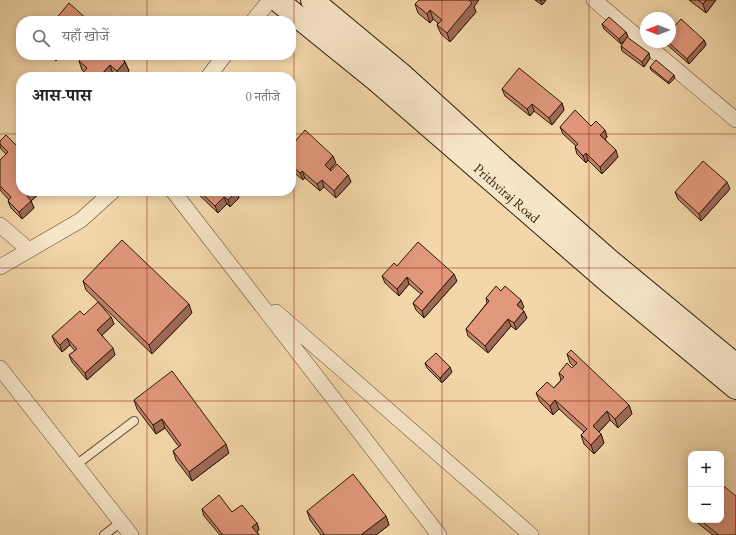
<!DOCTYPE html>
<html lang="hi">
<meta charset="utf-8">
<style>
body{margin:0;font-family:"EB Garamond","Noto Serif Devanagari",serif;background:#f6f6f6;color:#202124}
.controls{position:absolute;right:12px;bottom:12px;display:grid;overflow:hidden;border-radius:8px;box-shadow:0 2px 10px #0003}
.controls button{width:36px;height:36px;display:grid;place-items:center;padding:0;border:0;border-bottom:1px solid #e0e0e0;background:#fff;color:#202124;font:20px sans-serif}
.compass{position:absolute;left:640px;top:12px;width:36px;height:36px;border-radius:50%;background:#fff;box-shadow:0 2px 10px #0003;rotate:270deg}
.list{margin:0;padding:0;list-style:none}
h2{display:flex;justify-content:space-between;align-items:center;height:52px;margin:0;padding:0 16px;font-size:17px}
h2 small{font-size:13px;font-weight:400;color:#757577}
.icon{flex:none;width:22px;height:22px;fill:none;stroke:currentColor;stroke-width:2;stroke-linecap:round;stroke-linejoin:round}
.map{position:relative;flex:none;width:736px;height:535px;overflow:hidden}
.search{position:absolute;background:#fff;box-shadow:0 2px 10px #0003;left:16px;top:16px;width:280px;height:44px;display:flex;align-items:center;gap:10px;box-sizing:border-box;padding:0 14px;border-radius:16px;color:#757577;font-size:15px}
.panel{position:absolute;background:#fff;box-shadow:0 2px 10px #0003;left:16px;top:72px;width:280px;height:124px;border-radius:16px}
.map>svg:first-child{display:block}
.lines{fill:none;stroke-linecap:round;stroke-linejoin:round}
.service-casing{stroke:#5c482e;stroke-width:10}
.minor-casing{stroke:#5c482e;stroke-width:16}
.secondary-casing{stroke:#291904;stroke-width:24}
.service{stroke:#f7e5c8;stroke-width:8}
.minor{stroke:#f7e5c8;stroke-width:15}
.secondary{stroke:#f7e5c8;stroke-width:22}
.wall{fill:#c2826b;stroke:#291904}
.shaded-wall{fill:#9e6a57;stroke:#291904}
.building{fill:#e1977c;stroke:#291904}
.grid{fill:none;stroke:#8f2418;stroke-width:1;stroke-opacity:0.55}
.labels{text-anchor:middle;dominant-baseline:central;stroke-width:3;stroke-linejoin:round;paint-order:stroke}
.street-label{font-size:14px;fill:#291904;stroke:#f7e5c8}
</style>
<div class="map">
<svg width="736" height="535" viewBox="0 0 736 535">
<rect width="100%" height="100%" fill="#f3d7aa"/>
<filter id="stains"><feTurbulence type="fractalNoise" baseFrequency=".005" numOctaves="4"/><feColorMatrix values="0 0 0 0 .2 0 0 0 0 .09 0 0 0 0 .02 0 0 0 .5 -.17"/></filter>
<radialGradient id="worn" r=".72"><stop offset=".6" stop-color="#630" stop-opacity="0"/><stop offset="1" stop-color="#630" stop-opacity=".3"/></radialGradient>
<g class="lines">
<!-- service casing -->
<g class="service-casing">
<path id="service" d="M 76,465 L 134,421
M 104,535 L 121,522"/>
</g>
<!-- minor casing -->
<g class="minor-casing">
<path id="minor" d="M 594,0 L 736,120
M 253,21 L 270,0
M 208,77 L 225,55
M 173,191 L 439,535
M 0,225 L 29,250
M 0,267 L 81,220 L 113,191
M 276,312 L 531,535
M 0,368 L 131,535"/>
</g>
<!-- secondary casing -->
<g class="secondary-casing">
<path id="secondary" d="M 277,0 L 377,81 L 612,285 L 736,388
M 312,0 L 401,74 L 500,164 L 609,260 L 736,365"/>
</g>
<!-- service -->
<use href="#service" class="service"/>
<!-- minor -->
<use href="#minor" class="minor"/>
<!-- secondary -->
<use href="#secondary" class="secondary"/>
</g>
<!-- wall -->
<path class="wall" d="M 535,0 L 546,0 L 542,5 Z
M 689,0 L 716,0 L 706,13 Z
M 415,4 L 474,7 L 476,12 L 450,42 L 441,34 L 437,25 L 438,23 L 433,19 L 430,23 L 418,13 Z
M 602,24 L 626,32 L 628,37 L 621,44 L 604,29 Z
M 704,40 L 706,45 L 689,64 L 665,43 L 665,42 Z
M 621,46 L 650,58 L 644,67 L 622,51 Z
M 49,55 L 62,55 L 56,61 Z
M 83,55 L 124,55 L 125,58 L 124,60 L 125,62 L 129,71 L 123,77 L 117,77 L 113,74 L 111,77 L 80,77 L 80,76 L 84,72 L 82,70 L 79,61 L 84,56 Z
M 650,67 L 675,78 L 669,84 L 651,70 Z
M 502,89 L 562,103 L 564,110 L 552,125 L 534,111 L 530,116 L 505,96 Z
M 591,126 L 605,130 L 607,137 L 605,139 L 618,157 L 602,174 L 588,160 L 586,163 L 577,154 L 575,147 L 576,146 L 563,134 L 560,127 Z
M 6,135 L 21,191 L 42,191 L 31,201 L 34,208 L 22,219 L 11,208 L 8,201 L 9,200 L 0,190 L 0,160 L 6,154 L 1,149 L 0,146 L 0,141 Z
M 291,146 L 336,163 L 330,170 L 331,171 L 348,175 L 351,182 L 336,198 L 324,187 L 320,191 L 305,178 L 303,180 L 291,170 Z
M 730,189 L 701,221 L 678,199 L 675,192 Z
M 195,191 L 237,191 L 239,198 L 230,207 L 227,204 L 218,213 Z
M 397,266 L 457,281 L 424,318 L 416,310 L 413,303 L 421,294 L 409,284 L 399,296 L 385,283 L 382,276 Z
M 83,281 L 192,313 L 152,354 L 86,290 Z
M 501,291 L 524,307 L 522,309 L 527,318 L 516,330 L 511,326 L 488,353 L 468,336 L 466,329 L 487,303 L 486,298 Z
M 84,315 L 111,317 L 114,324 L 102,335 L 115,355 L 87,380 L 72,362 L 69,355 L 75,351 L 70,345 L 62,352 L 55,343 L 52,336 Z
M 567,354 L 629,405 L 632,414 L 618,428 L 610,420 L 599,432 L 601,434 L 604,443 L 594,454 L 584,444 L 581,435 L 584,432 L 559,409 L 553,415 L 540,402 L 536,393 L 554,388 L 561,380 L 559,373 L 572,368 L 574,367 L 570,363 Z
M 425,363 L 452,372 L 442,383 L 427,368 Z
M 134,400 L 229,453 L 192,481 L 176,460 L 173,451 L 179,447 L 165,428 L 156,434 L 137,409 Z
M 202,509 L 232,512 L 257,523 L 259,530 L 257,532 L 259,535 L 220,535 L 204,516 Z
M 307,511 L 386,516 L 389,525 L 376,535 L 321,535 L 310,520 Z
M 695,520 L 721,520 L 736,535 L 713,535 L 695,521 Z"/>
<!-- shaded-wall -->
<path class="shaded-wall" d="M 469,0 L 479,0 L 474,7 L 476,12 L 450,42 L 447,33 Z
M 540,0 L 546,0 L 542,5 Z
M 706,0 L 716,0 L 706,13 L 703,4 Z
M 430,10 L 433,19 L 430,23 L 427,14 Z
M 626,32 L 628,37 L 621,44 L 619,39 Z
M 704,40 L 706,45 L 689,64 L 687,59 Z
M 649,53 L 650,58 L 644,67 L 642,62 Z
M 54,55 L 62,55 L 56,61 Z
M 118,55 L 124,55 L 125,58 L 121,63 Z
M 125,62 L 129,71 L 123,77 L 119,77 L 117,71 Z
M 110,65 L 113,74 L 111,77 L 99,77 Z
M 674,75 L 675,78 L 669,84 L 668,82 Z
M 562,103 L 564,110 L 552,125 L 549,118 Z
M 532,104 L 534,111 L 530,116 L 527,109 Z
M 605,130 L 607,137 L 603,142 L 600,135 Z
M 616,150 L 618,157 L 602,174 L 600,167 Z
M 586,153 L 588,160 L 586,163 L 583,156 Z
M 333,156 L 336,163 L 327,172 L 325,165 Z
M 302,171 L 305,178 L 303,180 L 300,173 Z
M 348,175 L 351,182 L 336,198 L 334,191 Z
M 322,180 L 324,187 L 320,191 L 317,184 Z
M 727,182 L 730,189 L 701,221 L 699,214 Z
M 32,191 L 42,191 L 31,201 L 34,208 L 22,219 L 19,212 L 27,196 Z
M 237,191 L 239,198 L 230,207 L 228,200 Z
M 224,197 L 227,204 L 218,213 L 215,206 Z
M 454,274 L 457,281 L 424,318 L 422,311 Z
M 407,277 L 409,284 L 399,296 L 397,289 Z
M 521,300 L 524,307 L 520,312 L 517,305 Z
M 189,304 L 192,313 L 152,354 L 149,345 Z
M 524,311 L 527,318 L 516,330 L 514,323 Z
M 111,317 L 114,324 L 100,337 L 97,330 Z
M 508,319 L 511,326 L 488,353 L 485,346 Z
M 67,338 L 70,345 L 62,352 L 60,345 Z
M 113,348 L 115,355 L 87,380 L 85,373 Z
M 450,367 L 452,372 L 442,383 L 440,378 Z
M 555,400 L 559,409 L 553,415 L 550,406 Z
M 629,405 L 632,414 L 618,428 L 615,419 Z
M 607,411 L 610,420 L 596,435 L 593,426 Z
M 162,419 L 165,428 L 156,434 L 153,425 Z
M 601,434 L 604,443 L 594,454 L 591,445 Z
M 226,444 L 229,453 L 192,481 L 189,472 Z
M 386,516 L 389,525 L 376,535 L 361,535 Z
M 257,523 L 259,530 L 255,534 L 252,527 Z"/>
<!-- building -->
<path class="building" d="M 419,0 L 469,0 L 472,3 L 447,33 L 437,25 L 442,20 L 430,10 L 427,14 L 415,4 Z
M 698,0 L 706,0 L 703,4 Z
M 69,3 L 89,21 L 54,21 Z
M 609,17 L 626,32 L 619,39 L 602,24 Z
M 681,19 L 704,40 L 687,59 L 668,42 L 670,42 L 670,31 Z
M 627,37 L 649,53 L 642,62 L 621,46 Z
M 84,55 L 118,55 L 125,62 L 117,71 L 110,65 L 99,77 L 81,77 L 80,76 L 87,68 L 79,61 Z
M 656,60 L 674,75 L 668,82 L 650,67 Z
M 519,68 L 562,103 L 549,118 L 532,104 L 527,109 L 502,89 Z
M 575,110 L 591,126 L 596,121 L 605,130 L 600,135 L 616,150 L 600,167 L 586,153 L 583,156 L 575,147 L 578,144 L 560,127 Z
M 305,130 L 333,156 L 325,165 L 331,171 L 337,164 L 348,175 L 334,191 L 322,180 L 317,184 L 302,171 L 300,173 L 291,165 L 291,146 Z
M 6,135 L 21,150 L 21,191 L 32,191 L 27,196 L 31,201 L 19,212 L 8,201 L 11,197 L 0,186 L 0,160 L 8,152 L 0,144 L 0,141 Z
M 703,161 L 727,182 L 699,214 L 675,192 Z
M 199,191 L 237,191 L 228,200 L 224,197 L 215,206 Z
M 122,240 L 189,304 L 149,345 L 83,281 Z
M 418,242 L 454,274 L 422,311 L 413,303 L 423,292 L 407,277 L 397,289 L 382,276 L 394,263 L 397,266 Z
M 496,286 L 501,291 L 505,286 L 521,300 L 517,305 L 524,311 L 514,323 L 508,319 L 485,346 L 466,329 L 489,301 L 486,298 Z
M 98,302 L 111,317 L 97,330 L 113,348 L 85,373 L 69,355 L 77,349 L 67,338 L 60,345 L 52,336 L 80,311 L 84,315 Z
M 571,350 L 629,405 L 615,419 L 607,411 L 593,426 L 601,434 L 591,445 L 581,435 L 587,429 L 555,400 L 550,406 L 536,393 L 547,382 L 554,388 L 564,377 L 559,373 L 567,363 L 572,368 L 577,363 L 567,354 Z
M 436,353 L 450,367 L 440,378 L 425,363 Z
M 172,371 L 226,444 L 189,472 L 173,451 L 181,445 L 162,419 L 153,425 L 134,400 Z
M 353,474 L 386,516 L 361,535 L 325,535 L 307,511 Z
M 721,484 L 736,496 L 736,535 L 719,535 L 700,520 L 721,520 Z
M 219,495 L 232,512 L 242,505 L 257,523 L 252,527 L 259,535 L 223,535 L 202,509 Z"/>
<!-- grid -->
<path class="grid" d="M 147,0 L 147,21M 294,0 L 294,535M 442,0 L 442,535M 589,0 L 589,535M 147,55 L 147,77M 0,134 L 21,134M 291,134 L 736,134M 147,191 L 147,535M 0,268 L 736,268M 0,401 L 736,401"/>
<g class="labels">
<!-- street labels -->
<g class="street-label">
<text transform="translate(507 193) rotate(41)">Prithviraj Road</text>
</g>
</g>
<rect width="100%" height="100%" filter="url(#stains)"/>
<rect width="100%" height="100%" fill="url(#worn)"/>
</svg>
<div class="controls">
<button>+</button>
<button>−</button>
</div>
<svg class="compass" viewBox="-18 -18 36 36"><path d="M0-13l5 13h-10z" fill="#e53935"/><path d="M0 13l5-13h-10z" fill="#757577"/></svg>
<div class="search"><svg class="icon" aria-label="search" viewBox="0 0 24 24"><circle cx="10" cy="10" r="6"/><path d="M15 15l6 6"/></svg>यहाँ खोजें</div>
<section class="panel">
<h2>आस-पास<small>0 नतीजे</small></h2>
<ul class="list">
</ul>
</section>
</div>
